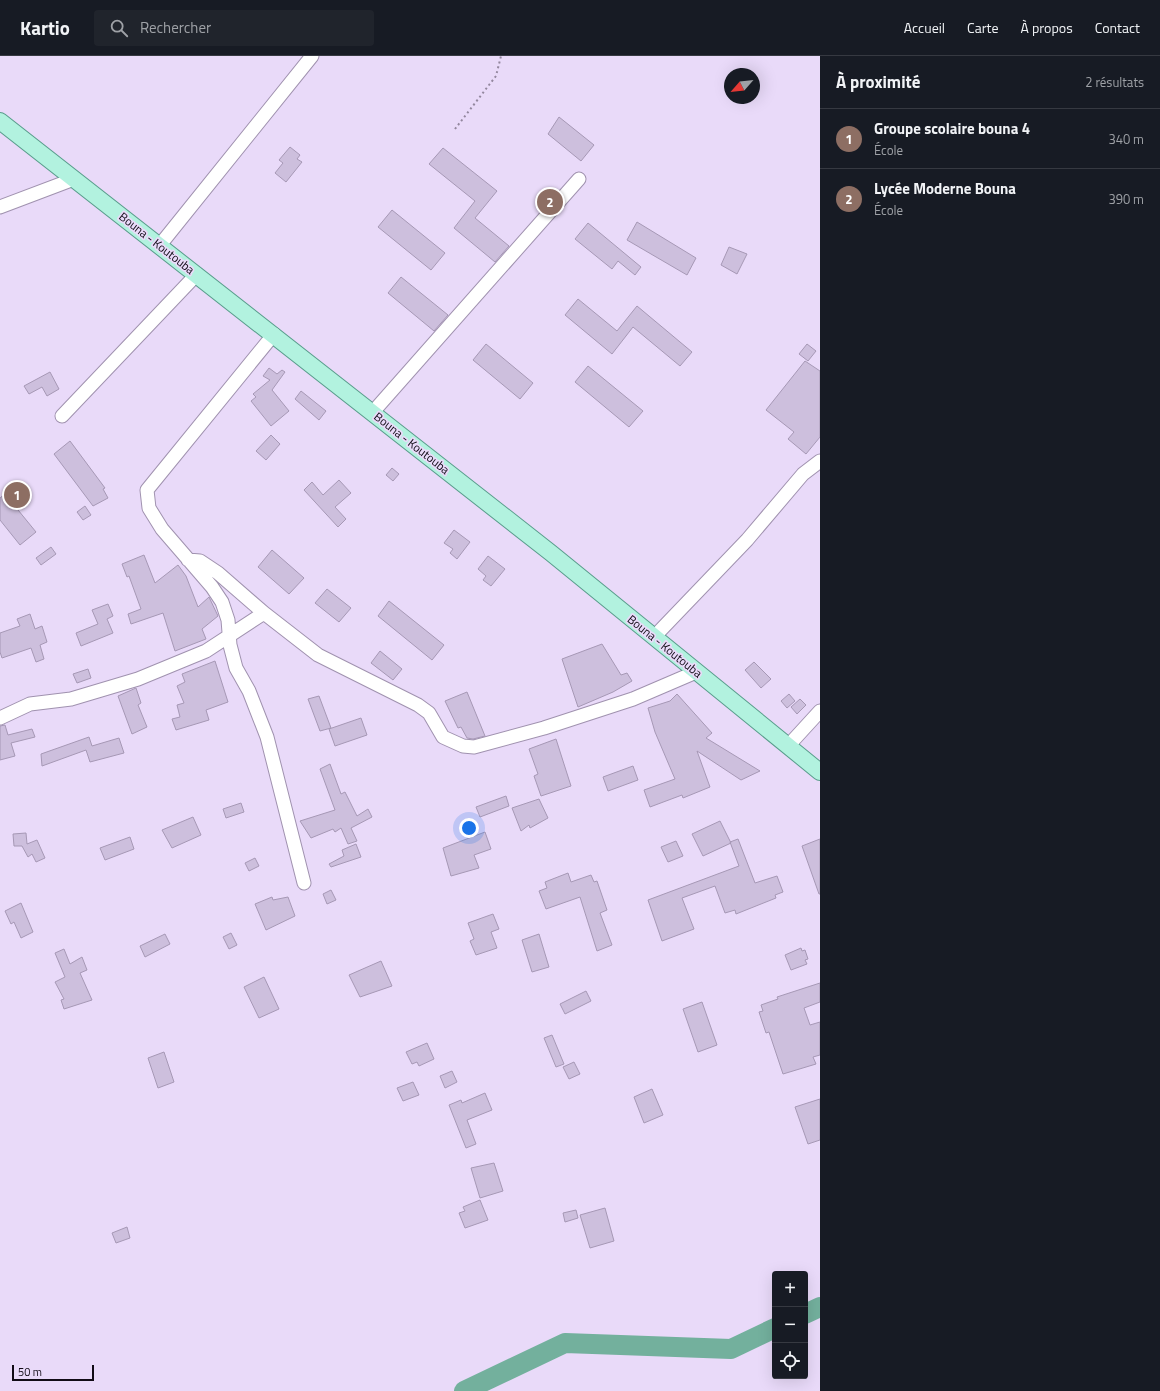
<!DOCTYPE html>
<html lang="fr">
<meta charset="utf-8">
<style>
body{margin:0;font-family:"Titillium Web",sans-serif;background:#20242c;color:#f1f3f6}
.controls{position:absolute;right:12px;bottom:12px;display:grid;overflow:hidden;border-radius:4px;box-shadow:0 4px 16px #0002}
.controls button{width:36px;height:36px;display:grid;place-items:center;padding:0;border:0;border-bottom:1px solid #363941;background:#171b24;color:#f1f3f6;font:20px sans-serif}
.compass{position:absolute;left:724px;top:12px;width:36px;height:36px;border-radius:50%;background:#171b24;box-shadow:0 4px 16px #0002;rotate:242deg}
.scale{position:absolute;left:12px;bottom:10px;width:82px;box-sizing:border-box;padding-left:4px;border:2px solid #110b16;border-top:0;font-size:11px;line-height:14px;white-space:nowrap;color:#110b16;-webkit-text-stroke:3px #e9daf9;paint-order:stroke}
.you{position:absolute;left:469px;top:772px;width:14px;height:14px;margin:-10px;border:3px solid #fff;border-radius:50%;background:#1a73e8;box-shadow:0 0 0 6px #1a73e833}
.badge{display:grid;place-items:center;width:26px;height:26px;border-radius:50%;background:#97b5af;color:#fff;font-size:13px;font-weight:700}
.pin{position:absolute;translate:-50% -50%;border:2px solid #fff;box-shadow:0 1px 4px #0006}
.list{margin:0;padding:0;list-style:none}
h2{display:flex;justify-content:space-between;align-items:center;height:52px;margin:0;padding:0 16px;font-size:17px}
h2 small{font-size:13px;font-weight:400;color:#9ea1a6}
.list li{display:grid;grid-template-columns:26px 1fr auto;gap:12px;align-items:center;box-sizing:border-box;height:60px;padding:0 16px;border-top:1px solid #363941}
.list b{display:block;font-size:15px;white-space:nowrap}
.list p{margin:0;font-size:13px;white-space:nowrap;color:#9ea1a6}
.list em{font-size:13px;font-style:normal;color:#9ea1a6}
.icon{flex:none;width:22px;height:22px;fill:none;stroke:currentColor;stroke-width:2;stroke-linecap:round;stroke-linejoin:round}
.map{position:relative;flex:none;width:820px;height:1335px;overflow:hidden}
header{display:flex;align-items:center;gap:24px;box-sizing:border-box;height:56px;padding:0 20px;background:#171b24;border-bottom:1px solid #363941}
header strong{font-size:19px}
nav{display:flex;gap:22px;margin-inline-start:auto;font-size:14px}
.search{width:280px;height:36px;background:#20242c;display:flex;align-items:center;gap:10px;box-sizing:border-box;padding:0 14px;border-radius:4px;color:#9ea1a6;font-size:15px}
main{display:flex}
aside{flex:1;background:#171b24}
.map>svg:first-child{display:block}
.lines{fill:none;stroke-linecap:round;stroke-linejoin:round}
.river{stroke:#73b09d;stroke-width:20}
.building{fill:#cdbfdd;stroke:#a698b5}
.minor-casing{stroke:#a092af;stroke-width:15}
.major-casing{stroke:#589c8b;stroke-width:18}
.path{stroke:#93879e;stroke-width:2;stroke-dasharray:2 3;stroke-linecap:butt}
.minor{stroke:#fff;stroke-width:13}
.major{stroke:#b2f2df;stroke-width:16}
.labels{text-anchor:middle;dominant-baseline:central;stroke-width:3.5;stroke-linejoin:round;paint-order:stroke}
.street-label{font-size:12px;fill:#110b16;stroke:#e9daf9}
</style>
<header>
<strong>Kartio</strong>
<div class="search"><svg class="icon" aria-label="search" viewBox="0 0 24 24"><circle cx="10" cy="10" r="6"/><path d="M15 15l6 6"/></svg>Rechercher</div>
<nav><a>Accueil</a><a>Carte</a><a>À propos</a><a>Contact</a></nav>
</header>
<main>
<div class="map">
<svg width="820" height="1335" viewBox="0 0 820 1335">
<rect width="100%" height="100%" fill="#e9daf9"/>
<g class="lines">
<!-- river -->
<path class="river" d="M 805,1258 L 820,1251
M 464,1335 L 565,1287 L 731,1293 L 775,1272"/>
</g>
<!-- building -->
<path class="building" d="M 559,61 L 594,89 L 581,105 L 548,78 Z
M 290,91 L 300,99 L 297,103 L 302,106 L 286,126 L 275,117 L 283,107 L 279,104 Z
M 443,92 L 497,135 L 475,162 L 509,190 L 495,206 L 454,172 L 475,145 L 429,108 Z
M 392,154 L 445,197 L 431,214 L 378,171 Z
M 637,166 L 696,202 L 687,219 L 627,184 Z
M 588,167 L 641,211 L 635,219 L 618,205 L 612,213 L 575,183 Z
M 729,191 L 747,198 L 737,218 L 721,209 Z
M 401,221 L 448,259 L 434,275 L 388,237 Z
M 578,243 L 617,275 L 637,250 L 692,296 L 680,310 L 633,271 L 612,298 L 565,259 Z
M 486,288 L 533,327 L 520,343 L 473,304 Z
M 807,288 L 816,295 L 808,305 L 799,298 Z
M 805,305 L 820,315 L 820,381 L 806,398 L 788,383 L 794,376 L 766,354 Z
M 588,310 L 643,355 L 629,371 L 575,326 Z
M 269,312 L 277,318 L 282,314 L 285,316 L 272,334 L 289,355 L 271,370 L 251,345 L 256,341 L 253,338 L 270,324 L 263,320 Z
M 50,316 L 59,333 L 47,340 L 42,331 L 29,338 L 24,330 Z
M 301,335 L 326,355 L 319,364 L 295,343 Z
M 271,379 L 280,388 L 266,404 L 256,395 Z
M 70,385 L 105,432 L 103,433 L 108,442 L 93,450 L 54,398 Z
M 392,412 L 399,418 L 393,425 L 386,419 Z
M 339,424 L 351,437 L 335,451 L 346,463 L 338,471 L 304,434 L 312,426 L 323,439 Z
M 5,438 L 36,476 L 20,489 L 0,464 L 0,442 Z
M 85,450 L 91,459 L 83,464 L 77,456 Z
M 454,474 L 470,486 L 457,503 L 450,497 L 453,493 L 444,487 Z
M 51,491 L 56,498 L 41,509 L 36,502 Z
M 272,494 L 304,522 L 289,538 L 258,511 Z
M 144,499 L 155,527 L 178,509 L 186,520 L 198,551 L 209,541 L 218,560 L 202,573 L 206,583 L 175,595 L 163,557 L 131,568 L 128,558 L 141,553 L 129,520 L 127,521 L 122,508 Z
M 488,500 L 505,513 L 491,530 L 483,524 L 486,520 L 478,513 Z
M 327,533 L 351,552 L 339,566 L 315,547 Z
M 389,545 L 444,589 L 432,604 L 378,560 Z
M 108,548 L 113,560 L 107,563 L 113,577 L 81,590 L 76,577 L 98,568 L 92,554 Z
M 30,558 L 35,573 L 42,570 L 47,586 L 40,589 L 44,603 L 36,606 L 31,592 L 2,602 L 0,596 L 0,577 L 20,570 L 17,563 Z
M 602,588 L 621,619 L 627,617 L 632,625 L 613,636 L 578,651 L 562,603 Z
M 380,595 L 402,613 L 393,624 L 371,607 Z
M 215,605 L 228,646 L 206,654 L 209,664 L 176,674 L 172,663 L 180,661 L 177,649 L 184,647 L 177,630 L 185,626 L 182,618 Z
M 754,606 L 771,623 L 761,632 L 745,614 Z
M 88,613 L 91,622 L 77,627 L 73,618 Z
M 136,632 L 141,647 L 138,649 L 147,671 L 132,678 L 118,640 Z
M 467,636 L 485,680 L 473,683 L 467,682 L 461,671 L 458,672 L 445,645 Z
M 677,638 L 712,677 L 706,682 L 760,715 L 741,724 L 697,695 L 710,731 L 683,742 L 682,739 L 650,751 L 644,734 L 675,723 L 655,676 L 648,652 L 670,645 Z
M 789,638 L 795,645 L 787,652 L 781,645 Z
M 319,640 L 331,672 L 320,675 L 308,643 Z
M 800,643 L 806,649 L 797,658 L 791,651 Z
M 361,662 L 367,679 L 335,690 L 329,673 Z
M 5,669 L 8,679 L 32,673 L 35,681 L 11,687 L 15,700 L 0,704 L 0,670 Z
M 89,681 L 92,690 L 119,682 L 124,697 L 90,706 L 86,694 L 42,710 L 41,698 Z
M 556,683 L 571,730 L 541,740 L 534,720 L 538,718 L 529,693 Z
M 330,708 L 341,738 L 345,736 L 357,760 L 368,753 L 372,761 L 351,772 L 357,785 L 348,788 L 341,772 L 335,776 L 333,773 L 311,782 L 300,765 L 335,754 L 320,713 Z
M 633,710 L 638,724 L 608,735 L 603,721 Z
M 506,740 L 509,750 L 480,761 L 476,751 Z
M 539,743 L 548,762 L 530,772 L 529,769 L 521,775 L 512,752 Z
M 241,747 L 244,756 L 226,762 L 223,753 Z
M 193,761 L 201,779 L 172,792 L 162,774 Z
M 720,765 L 731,787 L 703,800 L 692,778 Z
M 485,776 L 491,793 L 474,799 L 479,812 L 451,820 L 443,792 Z
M 26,777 L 27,788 L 37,784 L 45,802 L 36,806 L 32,798 L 28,801 L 22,790 L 14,790 L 13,778 Z
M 130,781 L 134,793 L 105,804 L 100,792 Z
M 738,783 L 755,827 L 777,820 L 783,836 L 775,839 L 776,842 L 736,858 L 735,854 L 725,857 L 715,830 L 682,842 L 694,873 L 662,885 L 648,844 L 739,810 L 730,786 Z
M 820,783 L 820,838 L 819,838 L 802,790 Z
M 676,785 L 683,800 L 668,806 L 661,791 Z
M 356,788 L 361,801 L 331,811 L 329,808 L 344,800 L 342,794 Z
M 255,802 L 259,810 L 249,815 L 245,807 Z
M 568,817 L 571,826 L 591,819 L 594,826 L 597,825 L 607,854 L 600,857 L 612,889 L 597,895 L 580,841 L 546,853 L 539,835 L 547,832 L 545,826 Z
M 331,834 L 336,844 L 327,848 L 323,838 Z
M 272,841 L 273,844 L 288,841 L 295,860 L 266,874 L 255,848 Z
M 21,847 L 33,876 L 21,882 L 14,866 L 11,868 L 5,855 Z
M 493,858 L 499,873 L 491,876 L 497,892 L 476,899 L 470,885 L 474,883 L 468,867 Z
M 231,877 L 237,889 L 229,893 L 223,881 Z
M 165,878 L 170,888 L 145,901 L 140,890 Z
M 539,878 L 549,911 L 532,916 L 522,884 Z
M 801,892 L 802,895 L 805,894 L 808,903 L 805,904 L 807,908 L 791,914 L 785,899 Z
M 64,893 L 70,908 L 82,901 L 87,914 L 80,917 L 92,944 L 64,953 L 61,944 L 64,943 L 55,926 L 65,921 L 55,897 Z
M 381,905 L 392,930 L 360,941 L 349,919 Z
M 264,921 L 279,953 L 259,962 L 244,931 Z
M 820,927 L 820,946 L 804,952 L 810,969 L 820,966 L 820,999 L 813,1001 L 816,1008 L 783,1018 L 769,976 L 766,977 L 759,956 L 763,955 L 761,949 L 778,943 L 777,941 Z
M 586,935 L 591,945 L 565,958 L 560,948 Z
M 702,946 L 717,989 L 698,996 L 683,953 Z
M 552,979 L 564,1008 L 556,1011 L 544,982 Z
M 427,987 L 434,1003 L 419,1010 L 417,1006 L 412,1008 L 406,996 Z
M 164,996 L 174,1026 L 158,1032 L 148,1002 Z
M 574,1006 L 580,1018 L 569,1023 L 563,1011 Z
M 452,1015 L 457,1026 L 445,1032 L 440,1020 Z
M 413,1026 L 419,1039 L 403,1045 L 397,1032 Z
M 652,1033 L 663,1059 L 644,1067 L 634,1041 Z
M 485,1037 L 492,1054 L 467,1064 L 476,1088 L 466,1092 L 449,1049 L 461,1044 L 462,1047 Z
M 820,1043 L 820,1084 L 808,1088 L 795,1051 Z
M 494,1107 L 503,1135 L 480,1142 L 471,1112 Z
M 480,1144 L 488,1164 L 465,1172 L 459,1157 L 465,1155 L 463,1151 Z
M 605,1152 L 614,1185 L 590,1192 L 580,1159 Z
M 576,1154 L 578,1162 L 565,1166 L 563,1157 Z
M 127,1171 L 130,1182 L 116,1187 L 112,1177 Z"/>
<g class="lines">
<!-- minor casing -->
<g class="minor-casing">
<path id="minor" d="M 0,151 L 74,123
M 160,189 L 312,0
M 274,278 L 147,434 L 149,452 L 162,473 L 212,531 L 222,546 L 228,564 L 230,589 L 236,612 L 249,635 L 267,681 L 304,827
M 373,356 L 579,123
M 62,360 L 197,218
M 188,504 L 200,505 L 218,517 L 264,557 L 318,599 L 418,649 L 429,657 L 443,681 L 463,690 L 474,691 L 544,672 L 633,643 L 696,616
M 654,581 L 747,484 L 803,418 L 820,405
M 0,662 L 30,648 L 71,643 L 138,623 L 206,595 L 264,557
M 788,690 L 820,655"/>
</g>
<!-- major casing -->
<g class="major-casing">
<path id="major" d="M 0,65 L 551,497 L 820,716"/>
</g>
<!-- path -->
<path class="path" d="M 455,73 L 496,20 L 501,0"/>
<!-- minor -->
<use href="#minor" class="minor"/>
<!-- major -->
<use href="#major" class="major"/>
</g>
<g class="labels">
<!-- street labels -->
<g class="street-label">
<text transform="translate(157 187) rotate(38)">Bouna - Koutouba</text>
<text transform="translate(412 387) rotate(38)">Bouna - Koutouba</text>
<text transform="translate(665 590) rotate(39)">Bouna - Koutouba</text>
</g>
</g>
</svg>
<div class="controls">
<button>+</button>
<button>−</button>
<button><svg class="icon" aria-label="locate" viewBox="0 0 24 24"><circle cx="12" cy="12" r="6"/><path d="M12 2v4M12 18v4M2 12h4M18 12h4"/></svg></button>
</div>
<svg class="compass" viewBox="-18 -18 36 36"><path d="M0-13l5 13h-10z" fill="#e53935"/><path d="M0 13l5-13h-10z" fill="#9ea1a6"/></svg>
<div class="scale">50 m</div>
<div class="you"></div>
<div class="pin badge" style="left:17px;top:439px;background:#8d6e63">1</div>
<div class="pin badge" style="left:550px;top:146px;background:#8d6e63">2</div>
</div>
<aside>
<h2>À proximité<small>2 résultats</small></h2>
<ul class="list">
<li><span class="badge" style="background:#8d6e63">1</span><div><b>Groupe scolaire bouna 4</b><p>École</p></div><em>340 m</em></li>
<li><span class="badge" style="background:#8d6e63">2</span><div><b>Lycée Moderne Bouna</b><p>École</p></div><em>390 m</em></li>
</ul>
</aside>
</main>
